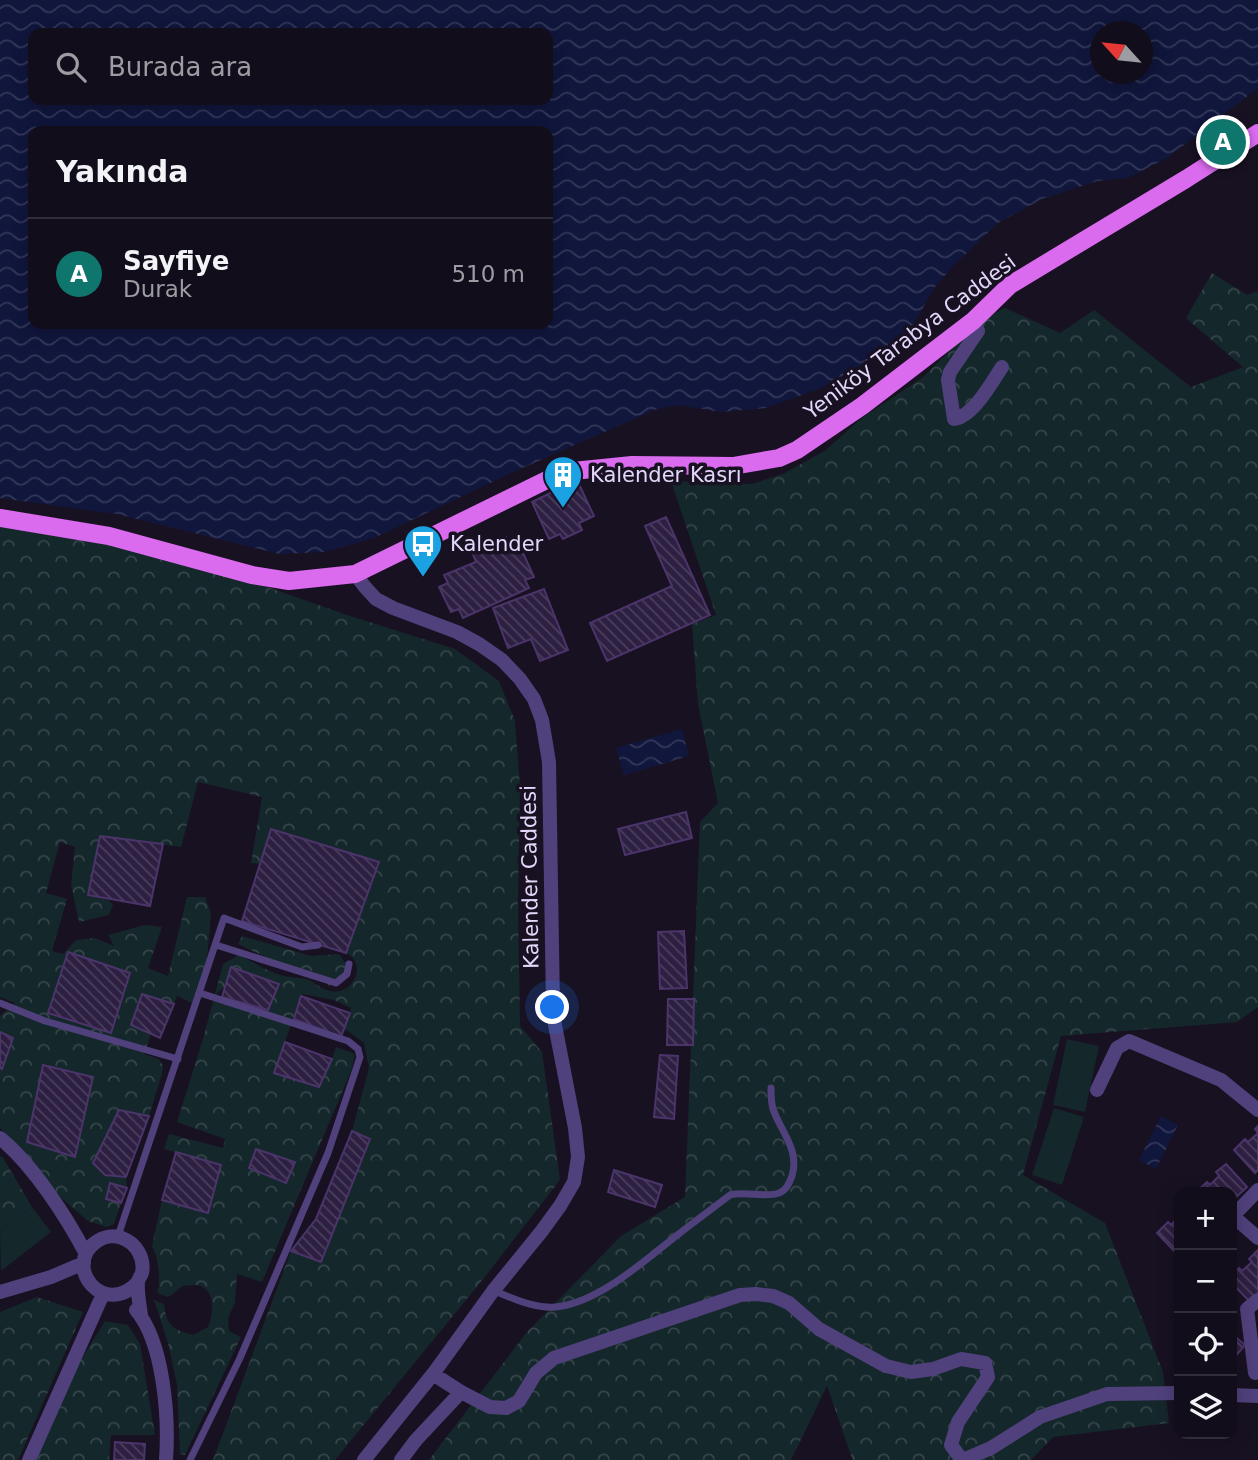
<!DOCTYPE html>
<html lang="tr">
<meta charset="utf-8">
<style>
body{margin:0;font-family:"DejaVu Sans",sans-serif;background:#1b1623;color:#f1f3f6}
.controls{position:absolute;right:21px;bottom:21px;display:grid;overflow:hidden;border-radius:14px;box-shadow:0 4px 18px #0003}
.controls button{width:63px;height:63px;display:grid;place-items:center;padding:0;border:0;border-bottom:2px solid #312d39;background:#120d1a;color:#f1f3f6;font:35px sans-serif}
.compass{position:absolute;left:1090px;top:21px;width:63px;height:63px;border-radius:50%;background:#120d1a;box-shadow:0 4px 18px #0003;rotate:297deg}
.you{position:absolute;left:553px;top:1008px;width:24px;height:24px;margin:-18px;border:5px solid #fff;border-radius:50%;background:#1a73e8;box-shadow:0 0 0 10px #1a73e833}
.badge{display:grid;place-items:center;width:46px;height:46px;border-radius:50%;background:#0f766e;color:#fff;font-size:23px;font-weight:700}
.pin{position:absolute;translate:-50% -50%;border:4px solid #fff;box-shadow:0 2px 7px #0006}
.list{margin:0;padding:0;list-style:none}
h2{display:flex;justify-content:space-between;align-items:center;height:91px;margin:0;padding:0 28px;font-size:30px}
h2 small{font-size:23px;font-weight:400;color:#9c9ca2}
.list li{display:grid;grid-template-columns:46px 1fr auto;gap:21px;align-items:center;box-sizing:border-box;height:112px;padding:0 28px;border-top:2px solid #312d39}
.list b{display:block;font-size:26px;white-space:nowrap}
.list p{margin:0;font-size:23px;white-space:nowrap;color:#9c9ca2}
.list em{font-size:23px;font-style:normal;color:#9c9ca2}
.icon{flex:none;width:38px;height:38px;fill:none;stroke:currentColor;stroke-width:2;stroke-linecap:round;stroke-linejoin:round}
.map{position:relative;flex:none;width:1258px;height:1460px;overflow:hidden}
.search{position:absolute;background:#120d1a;box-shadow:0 4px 18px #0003;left:28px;top:28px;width:525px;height:77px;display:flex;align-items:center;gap:18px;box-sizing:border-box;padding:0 24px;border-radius:14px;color:#9c9ca2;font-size:26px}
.panel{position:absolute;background:#120d1a;box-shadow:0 4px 18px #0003;left:28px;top:126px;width:525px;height:203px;border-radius:14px}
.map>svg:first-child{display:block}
.forest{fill:url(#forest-crowns);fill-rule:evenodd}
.garden{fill:#14272b}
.water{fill:url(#water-waves);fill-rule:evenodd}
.building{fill:url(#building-back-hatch);stroke:#4b346a;stroke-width:2}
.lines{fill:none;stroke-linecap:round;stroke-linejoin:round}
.lane{stroke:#50417c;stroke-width:7}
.street{stroke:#50417c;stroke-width:14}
.primary{stroke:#da6aee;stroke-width:18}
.labels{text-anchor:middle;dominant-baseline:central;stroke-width:7;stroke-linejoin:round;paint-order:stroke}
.street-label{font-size:21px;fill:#e3d7fa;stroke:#181122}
.poi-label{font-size:21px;fill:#e3d7fa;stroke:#181122;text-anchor:start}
</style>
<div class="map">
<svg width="1258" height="1460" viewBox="0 0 1258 1460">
<defs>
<pattern id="forest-crowns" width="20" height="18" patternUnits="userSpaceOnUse" patternTransform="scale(1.75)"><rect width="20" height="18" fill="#14272b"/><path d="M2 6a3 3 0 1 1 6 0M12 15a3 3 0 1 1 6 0" fill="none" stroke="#36464b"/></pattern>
<pattern id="water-waves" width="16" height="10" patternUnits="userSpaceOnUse" patternTransform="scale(1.75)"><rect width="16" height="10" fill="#10163c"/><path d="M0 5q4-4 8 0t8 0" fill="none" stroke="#333759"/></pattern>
<pattern id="building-back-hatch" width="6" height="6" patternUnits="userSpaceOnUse" patternTransform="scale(1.75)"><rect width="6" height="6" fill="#2d1f41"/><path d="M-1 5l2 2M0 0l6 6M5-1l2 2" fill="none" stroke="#4b3f5d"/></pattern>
</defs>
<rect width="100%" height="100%" fill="#181122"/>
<!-- forest -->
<path class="forest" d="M 1212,273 L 1247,295 L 1258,291 L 1258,1007 L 1237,1022 L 1061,1036 L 1023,1175 L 1105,1223 L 1163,1372 L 1169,1423 L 1053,1437 L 1031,1460 L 852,1460 L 852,1458 L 827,1386 L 791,1460 L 429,1460 L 527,1332 L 621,1236 L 685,1197 L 700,822 L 718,803 L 698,704 L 692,624 L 716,615 L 671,481 L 752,484 L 783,474 L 826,450 L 863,417 L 922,378 L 981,320 L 1005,308 L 1060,333 L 1094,310 L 1191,387 L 1243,367 L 1186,318 Z
M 0,525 L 35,528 L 202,564 L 344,614 L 455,649 L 499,681 L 515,721 L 520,786 L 518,903 L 520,1026 L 542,1052 L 560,1180 L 484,1278 L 335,1460 L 213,1460 L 291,1251 L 321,1261 L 370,1140 L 352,1131 L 369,1068 L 364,1043 L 345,1029 L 351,1008 L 334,1000 L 303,994 L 301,996 L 274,1073 L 332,1059 L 336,1047 L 355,1054 L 351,1071 L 262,1282 L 237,1274 L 235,1303 L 228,1318 L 229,1331 L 241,1337 L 185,1455 L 180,1454 L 177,1385 L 168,1343 L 154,1300 L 164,1304 C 166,1325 173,1330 193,1335 L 208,1327 C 214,1312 216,1285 194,1285 C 193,1285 183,1286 182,1286 C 178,1289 173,1295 168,1297 L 157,1293 L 159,1285 L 159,1272 L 156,1255 L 152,1246 L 162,1200 L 208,1212 L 221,1165 L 164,1149 L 169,1134 L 223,1148 L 225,1139 L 177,1122 L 203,1039 L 223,964 L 239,955 C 253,962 269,972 284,976 C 293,978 303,977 311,981 C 318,985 323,990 331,991 C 353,996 368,964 346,953 L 379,862 L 272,829 L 260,864 L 251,863 L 262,797 L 198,782 L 181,847 L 100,836 L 88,894 L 110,901 L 113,905 L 109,915 L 79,922 L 71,885 L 75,847 L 60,842 L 46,893 L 67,899 L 52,951 L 63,954 L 76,940 L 95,938 L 114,946 L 108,935 L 145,925 L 162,927 L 148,968 L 168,976 L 187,897 L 205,897 L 211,914 L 206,970 L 196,1005 L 177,996 L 174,1004 L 142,994 L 131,1025 L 151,1034 L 144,1054 L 159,1059 L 163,1066 L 162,1074 L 149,1116 L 105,1175 L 126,1177 L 127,1188 L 110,1183 L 106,1199 L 121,1203 L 114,1224 L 107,1227 L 88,1221 L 60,1197 L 23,1151 L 0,1128 L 0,1068 L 2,1069 L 13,1039 L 0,1032 L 0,1016 L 15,1003 L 0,997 ZM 67,953 L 130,973 L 111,1033 L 48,1013 ZM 231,967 L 279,984 L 268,1010 L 222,997 L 214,997 L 226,985 ZM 43,1065 L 93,1077 L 75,1157 L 27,1142 ZM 256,1149 L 294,1162 L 249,1167 Z
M 242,936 L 311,956 L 339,954 L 349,968 L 343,981 L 329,986 L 321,975 L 309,970 L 296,971 L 238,944 Z
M 2,1156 L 32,1207 L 0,1232 L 0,1157 Z
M 37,1297 L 83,1312 L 18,1460 L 0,1460 L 0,1312 Z
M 105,1321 L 128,1325 L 140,1344 L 155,1435 L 111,1435 L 109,1460 L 36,1460 L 79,1363 Z"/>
<!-- garden -->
<path class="garden" d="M 1067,1039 L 1099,1046 L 1085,1112 L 1053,1105 Z
M 1054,1108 L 1084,1117 L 1062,1185 L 1032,1175 Z
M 32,1207 L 51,1232 L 1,1271 L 0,1232 Z"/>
<!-- water -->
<path class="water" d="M 0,0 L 1258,0 L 1258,88 L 1167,158 L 1128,178 L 1097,181 L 1042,199 L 998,223 L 953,266 L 935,287 L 906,337 L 865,364 L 821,388 L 766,408 L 721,412 L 678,405 L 654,410 L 509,474 L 374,538 L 324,552 L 279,554 L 117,514 L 0,498 ZM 1100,32 L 1142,32 L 1142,74 L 1100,74 ZM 33,33 L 548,33 L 548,100 L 33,100 ZM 33,131 L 548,131 L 548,324 L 33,324 Z
M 682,729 L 689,756 L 624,775 L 616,748 Z
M 1161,1116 L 1178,1125 L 1156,1169 L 1139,1160 Z"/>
<!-- building -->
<path class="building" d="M 577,480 L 594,516 L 579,523 L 582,530 L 563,539 L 560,534 L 549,539 L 532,502 Z
M 666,517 L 710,615 L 607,661 L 590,623 L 672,586 L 645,526 Z
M 506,537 L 510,548 L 519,544 L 534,577 L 525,580 L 529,588 L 463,618 L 459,609 L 451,612 L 439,587 L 448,583 L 444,575 L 476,562 L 472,552 Z
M 544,589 L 568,650 L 540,661 L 531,639 L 508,648 L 493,608 Z
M 686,812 L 692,838 L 625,855 L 618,829 Z
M 271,829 L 379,862 L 346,953 L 242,921 Z
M 100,836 L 163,844 L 150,906 L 88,895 Z
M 684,931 L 687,988 L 660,989 L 658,932 Z
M 68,952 L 130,973 L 111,1033 L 48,1013 Z
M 231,967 L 279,984 L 268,1010 L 222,997 Z
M 142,994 L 174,1004 L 160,1038 L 131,1025 Z
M 301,996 L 350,1013 L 341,1037 L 294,1019 Z
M 668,999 L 694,999 L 693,1045 L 667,1045 Z
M 0,1032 L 13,1038 L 2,1069 L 0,1068 Z
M 285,1042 L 332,1059 L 319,1087 L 274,1073 Z
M 660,1055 L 678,1056 L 674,1119 L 654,1117 Z
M 43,1065 L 93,1077 L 75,1157 L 27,1142 Z
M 119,1110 L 149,1116 L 126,1177 L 105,1175 L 93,1163 Z
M 1258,1126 L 1258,1170 L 1255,1173 L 1234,1150 L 1245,1139 L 1248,1142 L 1258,1133 L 1255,1129 Z
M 352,1131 L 370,1139 L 321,1262 L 291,1251 L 316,1219 Z
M 256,1149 L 295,1162 L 286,1183 L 249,1168 Z
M 176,1152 L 221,1165 L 208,1213 L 162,1200 Z
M 1226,1164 L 1247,1187 L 1232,1201 L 1232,1192 L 1196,1192 L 1207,1182 L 1210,1185 L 1219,1176 L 1216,1172 Z
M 614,1170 L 662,1185 L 655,1207 L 608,1192 Z
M 110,1183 L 127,1188 L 121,1203 L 106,1199 Z
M 1179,1217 L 1179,1254 L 1178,1255 L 1157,1233 L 1168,1222 L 1171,1225 Z
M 1258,1250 L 1258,1293 L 1249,1301 L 1232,1283 L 1232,1275 L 1239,1268 L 1242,1271 L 1252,1262 L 1249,1259 Z
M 1232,1334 L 1245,1345 L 1232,1360 Z
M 115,1442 L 145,1444 L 144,1460 L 114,1460 Z"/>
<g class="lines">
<!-- lane -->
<path class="lane" d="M 216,945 L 336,983 L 347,974 L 349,964
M 0,1003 L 45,1021 L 178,1059
M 118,1236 L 224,918 L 302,947 L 318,945
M 494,1291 C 513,1298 534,1309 555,1307 C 594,1304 637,1267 666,1244 C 687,1227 709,1211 730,1195 C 745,1191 766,1198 779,1193 C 787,1190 789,1183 792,1176 C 800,1150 781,1132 773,1109 C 771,1102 771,1096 771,1088
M 190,1460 L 240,1358 L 328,1153 L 360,1057 L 358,1049 L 348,1041 L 200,993"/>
<!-- street -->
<path class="street" d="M 973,321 L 978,331 L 950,372 L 948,380 L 954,419 C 973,417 992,382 1002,367
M 355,574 L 365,587 L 376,599 L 393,608 L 457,632 L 479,644 L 502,660 L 520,679 L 534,699 L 542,720 L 549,762 L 553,1005 L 555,1025 L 575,1128 L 578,1157 L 574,1182 L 560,1206 L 541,1232 L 493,1291 L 433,1374 L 364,1460
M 1097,1090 L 1117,1048 L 1129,1041 L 1221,1080 L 1258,1110
M 0,1138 C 33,1165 66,1216 86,1254
M 1258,1190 L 1233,1216 L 1258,1238
M 138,1282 C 104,1319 62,1266 96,1242 C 104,1236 114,1235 122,1238 C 136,1243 145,1258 142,1273 C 140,1278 138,1278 138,1283 C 137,1293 140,1306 141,1316
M 0,1292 L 51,1277 L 84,1263
M 136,1310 C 164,1343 169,1418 166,1460
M 1255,1373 L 1247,1309 L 1258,1300
M 433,1374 L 461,1392 L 490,1407 L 506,1408 L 519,1401 L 536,1373 L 554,1358 L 740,1295 L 756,1294 L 773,1296 L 789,1303 L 819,1329 L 886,1366 L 911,1372 L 933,1369 L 961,1359 L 985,1363 L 988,1377 L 958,1422 L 951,1445 L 962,1460
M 1232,1395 L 1258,1396
M 29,1460 L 103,1294
M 401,1460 L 416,1440 L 461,1392
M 963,1460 L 991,1448 L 1040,1417 L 1107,1394 L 1179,1393"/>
<!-- primary -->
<path class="primary" d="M 0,518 L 109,536 L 252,575 L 289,581 L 355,574 L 563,472 L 632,465 L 733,466 L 779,458 L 797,450 L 862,406 L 973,321 L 1010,285 L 1186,179 L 1258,133"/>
</g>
<!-- icons -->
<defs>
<g id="building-pin" transform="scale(2.0125)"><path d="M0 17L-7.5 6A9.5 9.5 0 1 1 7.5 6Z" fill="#1ba2e2" stroke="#181122"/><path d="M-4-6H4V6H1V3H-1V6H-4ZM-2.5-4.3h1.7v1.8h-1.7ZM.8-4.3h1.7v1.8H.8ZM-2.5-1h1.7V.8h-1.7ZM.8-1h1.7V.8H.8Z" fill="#fff"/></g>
<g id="bus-pin" transform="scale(2.0125)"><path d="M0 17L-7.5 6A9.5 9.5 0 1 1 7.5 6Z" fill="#1ba2e2" stroke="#181122"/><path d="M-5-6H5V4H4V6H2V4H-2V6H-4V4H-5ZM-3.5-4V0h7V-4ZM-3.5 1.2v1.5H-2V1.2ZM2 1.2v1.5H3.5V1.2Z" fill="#fff"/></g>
</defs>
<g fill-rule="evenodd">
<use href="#building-pin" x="563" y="475"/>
<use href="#bus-pin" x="423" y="544"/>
</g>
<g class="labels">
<!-- street labels -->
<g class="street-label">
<text transform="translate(910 337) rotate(-37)">Yeniköy Tarabya Caddesi</text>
<text transform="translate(530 877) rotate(-91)">Kalender Caddesi</text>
</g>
<!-- poi labels -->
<g class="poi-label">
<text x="590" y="475">Kalender Kasrı</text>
<text x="450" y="544">Kalender</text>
</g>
</g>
</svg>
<div class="controls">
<button>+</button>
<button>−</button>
<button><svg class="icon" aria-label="locate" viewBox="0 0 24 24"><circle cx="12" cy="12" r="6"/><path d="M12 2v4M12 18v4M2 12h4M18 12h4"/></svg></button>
<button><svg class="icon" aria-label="layers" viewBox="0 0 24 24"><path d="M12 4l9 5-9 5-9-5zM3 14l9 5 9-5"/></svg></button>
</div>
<svg class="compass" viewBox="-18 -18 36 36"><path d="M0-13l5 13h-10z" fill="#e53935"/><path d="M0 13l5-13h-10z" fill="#9c9ca2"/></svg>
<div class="you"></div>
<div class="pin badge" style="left:1223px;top:142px">A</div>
<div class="search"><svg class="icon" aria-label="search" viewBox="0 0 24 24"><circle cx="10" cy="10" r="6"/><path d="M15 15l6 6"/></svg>Burada ara</div>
<section class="panel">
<h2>Yakında<small></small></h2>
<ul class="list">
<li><span class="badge">A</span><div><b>Sayfiye</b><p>Durak</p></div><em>510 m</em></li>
</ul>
</section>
</div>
